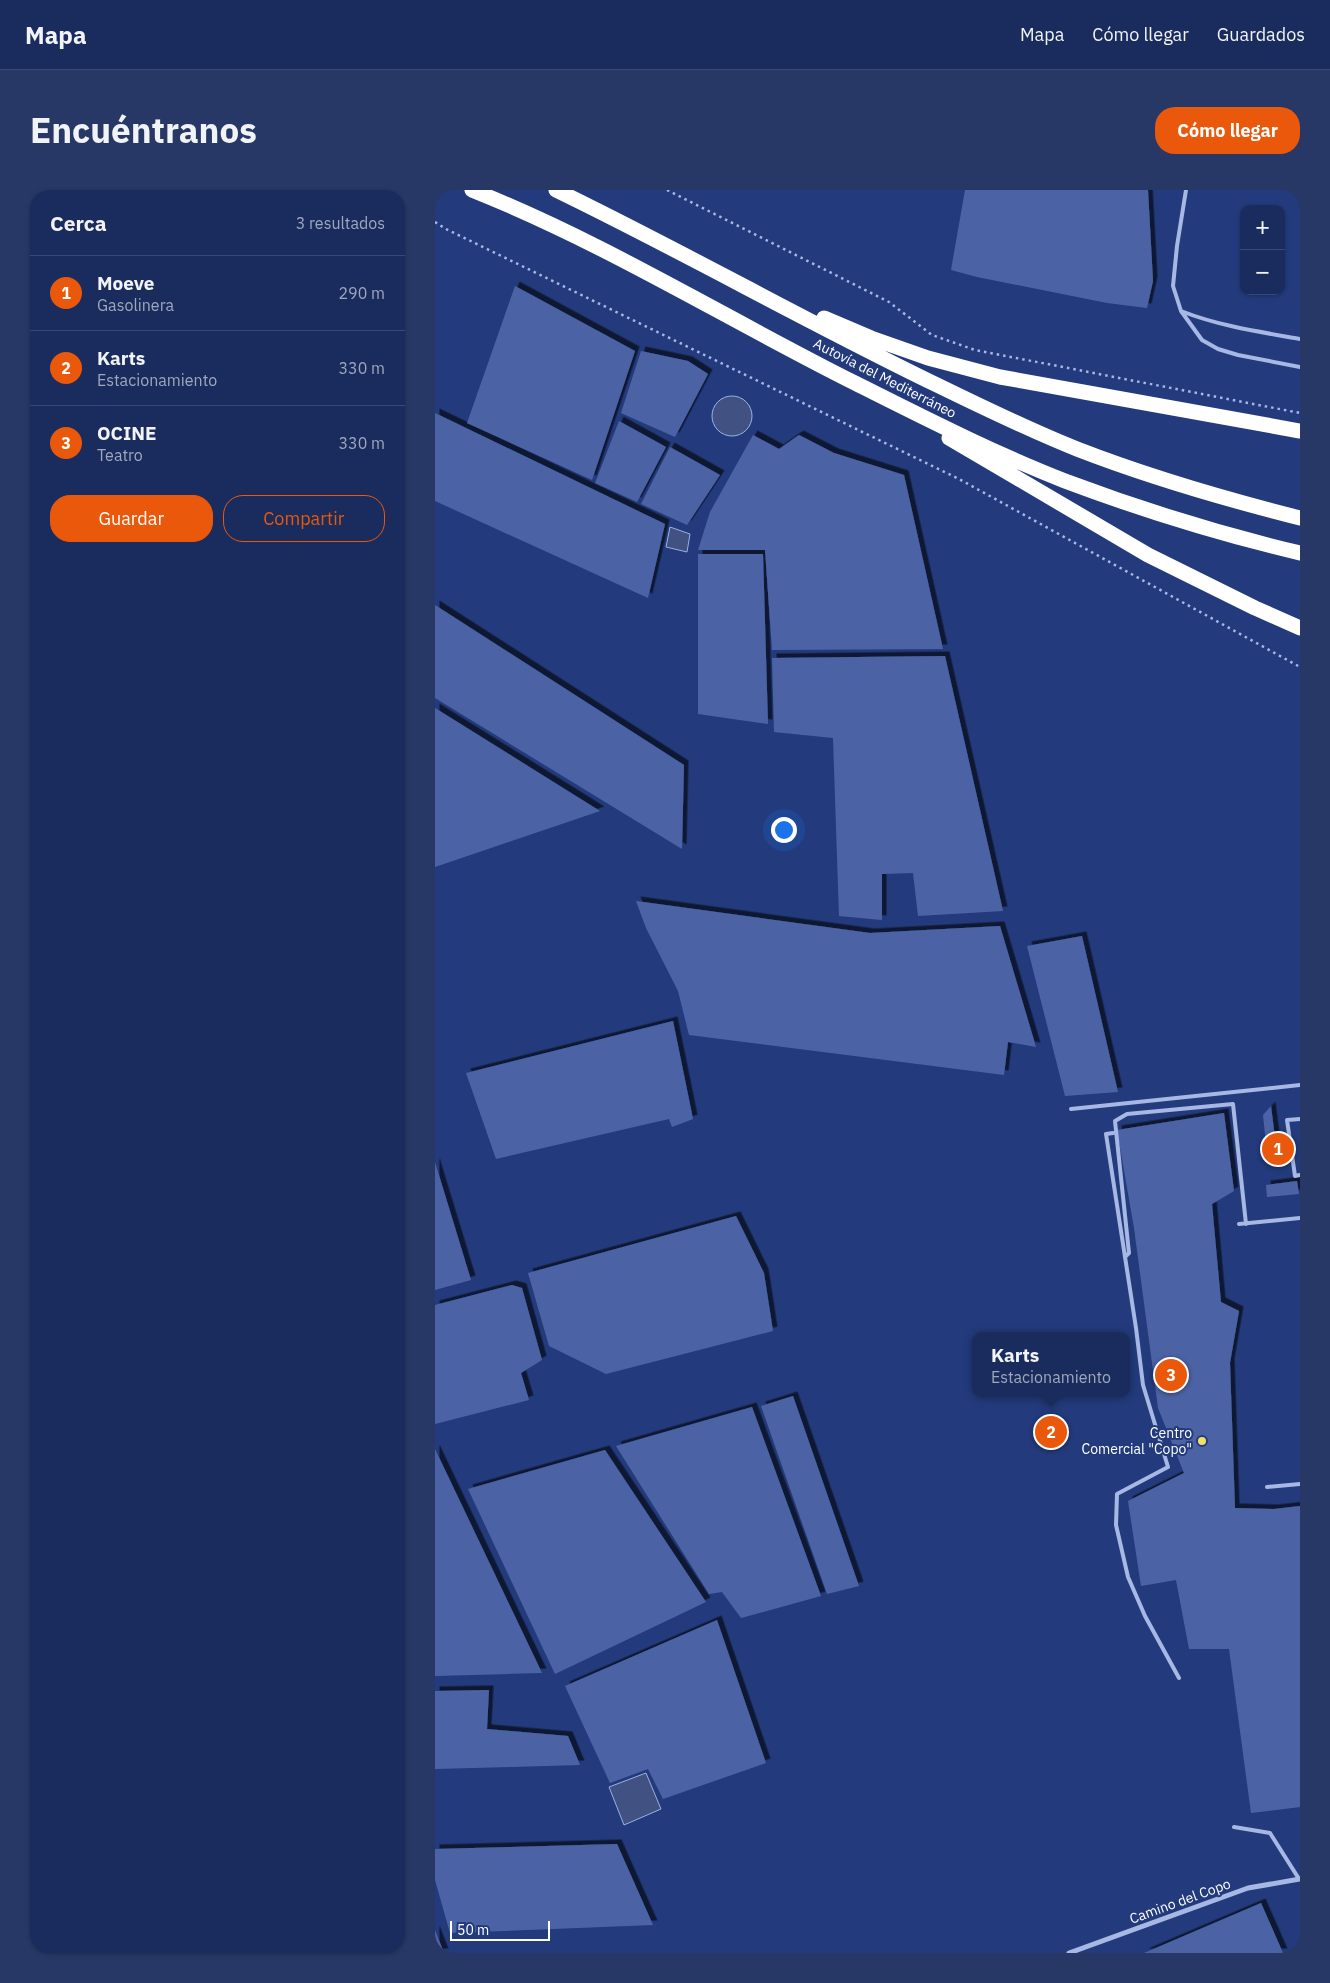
<!DOCTYPE html>
<html lang="es">
<meta charset="utf-8">
<style>
body{margin:0;font-family:"IBM Plex Sans",sans-serif;background:#273866;color:#f1f3f6}
.controls{position:absolute;right:15px;top:15px;display:grid;overflow:hidden;border-radius:10px;box-shadow:0 1px 4px #0004}
.controls button{width:45px;height:45px;display:grid;place-items:center;padding:0;border:0;border-bottom:1px solid #384872;background:#1a2c5d;color:#f1f3f6;font:25px sans-serif}
.scale{position:absolute;left:15px;bottom:12px;width:100px;box-sizing:border-box;padding-left:5px;border:2px solid #fff;border-top:0;font-size:14px;line-height:18px;white-space:nowrap;color:#fff;-webkit-text-stroke:4px #233b7c;paint-order:stroke}
.you{position:absolute;left:348px;top:639px;width:18px;height:18px;margin:-12px;border:4px solid #fff;border-radius:50%;background:#1a73e8;box-shadow:0 0 0 8px #1a73e833}
.badge{display:grid;place-items:center;width:32px;height:32px;border-radius:50%;background:#ea580c;color:#fff;font-size:16px;font-weight:700}
.pin{position:absolute;translate:-50% -50%;border:2px solid #fff;box-shadow:0 1px 5px #0006}
.popup{position:absolute;left:537px;top:1142px;width:158px;height:65px;box-sizing:border-box;display:grid;place-content:center;border-radius:10px;background:#1a2c5d;filter:drop-shadow(0 1px 4px #0005);font-size:16px;white-space:nowrap;color:#9fa7bc}
.popup b{font-size:19px;color:#f1f3f6}
.popup::after{content:'';position:absolute;left:50%;top:100%;margin-left:-10px;border:10px solid transparent;border-top-color:#1a2c5d}
.list{margin:0;padding:0;list-style:none}
h2{display:flex;justify-content:space-between;align-items:center;height:65px;margin:0;padding:0 20px;font-size:21px}
h2 small{font-size:16px;font-weight:400;color:#9fa7bc}
.list li{display:grid;grid-template-columns:32px 1fr auto;gap:15px;align-items:center;box-sizing:border-box;height:75px;padding:0 20px;border-top:1px solid #384872}
.list b{display:block;font-size:19px;white-space:nowrap}
.list p{margin:0;font-size:16px;white-space:nowrap;color:#9fa7bc}
.list em{font-size:16px;font-style:normal;color:#9fa7bc}
.actions{display:flex;gap:10px;padding:15px 20px}
.actions a{flex:1;padding:11px 0;border:1px solid #ea580c;border-radius:20px;text-align:center;font-size:18px;color:#ea580c}
.actions .main{background:#ea580c;color:#fff}
.map{position:relative;flex:none;width:865px;height:1763px;overflow:hidden;border-radius:20px}
header{display:flex;align-items:center;gap:30px;box-sizing:border-box;height:70px;padding:0 25px;background:#1a2c5d;border-bottom:1px solid #384872}
header strong{font-size:24px}
nav{display:flex;gap:28px;margin-inline-start:auto;font-size:18px}
.intro{display:flex;align-items:center;justify-content:space-between;box-sizing:border-box;height:120px;padding:0 30px}
h1{margin:0;font-size:35px}
.button{padding:12px 22px;border-radius:20px;background:#ea580c;color:#fff;font-size:18px;font-weight:700}
main{display:flex;gap:30px;padding:0 30px}
aside{flex:1;background:#1a2c5d;border-radius:20px;box-shadow:0 1px 4px #0004}
.map>svg:first-child{display:block}
.water{fill:#405182;stroke:#9bb1e6}
.building{fill:#4b64a5;filter:url(#shadow)}
.lines{fill:none;stroke-linecap:round;stroke-linejoin:round}
.path{stroke:#a7b8e5;stroke-width:2.5;stroke-dasharray:2.5 4;stroke-linecap:butt}
.service{stroke:#a7b8e5;stroke-width:4}
.minor{stroke:#a7b8e5;stroke-width:5}
.motorway{stroke:#fff;stroke-width:15}
.poi-dot{fill:#f0e06a;stroke:#233b7c;stroke-width:2}
.labels{text-anchor:middle;dominant-baseline:central;stroke-width:4;stroke-linejoin:round;paint-order:stroke}
.street-label{font-size:14px;fill:#fff;stroke:#233b7c}
.poi-label{font-size:14px;fill:#fff;stroke:#233b7c;text-anchor:end}
</style>
<header>
<strong>Mapa</strong>
<nav><a>Mapa</a><a>Cómo llegar</a><a>Guardados</a></nav>
</header>
<div class="intro"><h1>Encuéntranos</h1><a class="button">Cómo llegar</a></div>
<main>
<aside>
<h2>Cerca<small>3 resultados</small></h2>
<ul class="list">
<li><span class="badge">1</span><div><b>Moeve</b><p>Gasolinera</p></div><em>290 m</em></li>
<li><span class="badge">2</span><div><b>Karts</b><p>Estacionamiento</p></div><em>330 m</em></li>
<li><span class="badge">3</span><div><b>OCINE</b><p>Teatro</p></div><em>330 m</em></li>
</ul>
<div class="actions"><a class="main">Guardar</a><a>Compartir</a></div>
</aside>
<div class="map">
<svg width="865" height="1763" viewBox="0 0 865 1763">
<defs>
<filter id="shadow"><feDropShadow dx="4.5" dy="-4.5" stdDeviation="0" flood-color="#0009"/></filter>
</defs>
<rect width="100%" height="100%" fill="#233b7c"/>
<!-- water -->
<path class="water" d="M277 226a20 20 0 1 1 40 0a20 20 0 1 1-40 0Z
M 235,337 L 255,344 L 252,362 L 231,357 Z
M 211,1583 L 226,1619 L 189,1635 L 174,1597 Z"/>
<!-- building -->
<path class="building" d="M 530,0 L 713,0 L 718,91 L 712,118 L 672,113 L 542,87 L 516,80 Z
M 80,96 L 200,161 L 157,290 L 32,233 Z
M 206,161 L 253,171 L 273,184 L 240,247 L 186,223 Z
M 0,223 L 230,334 L 213,408 L 0,311 Z
M 184,231 L 231,257 L 202,312 L 160,293 Z
M 318,245 L 344,259 L 364,245 L 399,263 L 469,285 L 508,459 L 337,460 L 330,360 L 263,360 L 275,322 Z
M 235,257 L 285,285 L 252,335 L 206,314 Z
M 263,364 L 328,364 L 333,534 L 263,524 Z
M 0,415 L 249,575 L 247,659 L 0,508 Z
M 510,466 L 568,721 L 483,726 L 478,683 L 447,684 L 447,730 L 404,726 L 398,548 L 339,542 L 337,468 Z
M 0,518 L 165,621 L 0,677 Z
M 201,711 L 435,743 L 565,736 L 601,857 L 573,852 L 569,885 L 254,845 L 243,801 L 211,738 Z
M 647,746 L 683,902 L 630,906 L 592,756 Z
M 238,831 L 258,929 L 237,937 L 234,929 L 61,969 L 31,883 Z
M 836,916 L 841,955 L 832,964 L 828,925 Z
M 789,923 L 799,1001 L 777,1014 L 786,1112 L 804,1121 L 795,1173 L 800,1318 L 839,1319 L 865,1316 L 865,1617 L 816,1623 L 794,1459 L 754,1459 L 741,1390 L 706,1396 L 693,1311 L 749,1283 L 723,1218 L 699,1038 L 682,940 Z
M 0,972 L 36,1090 L 0,1100 Z
M 862,991 L 864,1004 L 832,1007 L 831,995 Z
M 301,1026 L 329,1083 L 338,1141 L 171,1184 L 114,1156 L 93,1083 Z
M 77,1095 L 87,1098 L 107,1170 L 86,1183 L 94,1210 L 0,1234 L 0,1115 Z
M 358,1206 L 424,1396 L 392,1404 L 326,1216 Z
M 317,1217 L 386,1406 L 306,1428 L 287,1402 L 274,1404 L 181,1256 Z
M 0,1259 L 107,1483 L 0,1486 Z
M 170,1260 L 271,1412 L 120,1484 L 33,1299 Z
M 282,1430 L 331,1573 L 228,1609 L 213,1579 L 175,1593 L 130,1496 Z
M 54,1500 L 52,1539 L 133,1546 L 145,1575 L 0,1579 L 0,1501 Z
M 182,1654 L 218,1735 L 15,1743 L 0,1690 L 0,1659 Z
M 826,1713 L 848,1763 L 709,1763 Z
M 0,1740 L 9,1763 L 0,1763 Z"/>
<g class="lines">
<!-- path -->
<path class="path" d="M 232,0 L 454,112 L 497,145 L 540,160 L 865,223
M 0,32 L 11,39 L 524,289 L 865,477"/>
<!-- service -->
<path class="service" d="M 751,0 L 742,56 L 738,96 L 746,121 L 767,150 L 783,159 L 803,165 L 865,177
M 746,121 C 784,136 825,142 865,149
M 636,919 L 865,895
M 865,929 L 852,930 L 860,986 L 865,985
M 678,943 L 671,944 L 701,1138 L 708,1195 L 733,1277 L 682,1304 L 681,1335 L 693,1387 L 710,1426 L 744,1488
M 804,1034 L 865,1028
M 690,1067 L 694,1063 L 680,931 L 692,924 L 798,914 L 811,1034
M 832,1297 L 865,1294
M 799,1637 L 835,1643 L 864,1689"/>
<!-- minor -->
<path class="minor" d="M 634,1763 L 813,1698 L 865,1689"/>
<!-- motorway -->
<path class="motorway" d="M 37,0 C 170,53 292,129 420,193 C 488,227 558,263 630,291 C 707,320 785,344 865,363
M 121,0 C 249,62 372,132 500,194 C 547,217 594,240 642,259 C 714,287 790,309 865,328
M 389,128 L 436,148 L 493,168 L 565,187 L 865,241
M 514,248 L 713,365 L 820,418 L 865,438"/>
</g>
<!-- markers -->
<circle class="poi-dot" cx="767" cy="1251" r="5"/>
<g class="labels">
<!-- street labels -->
<g class="street-label">
<text transform="translate(450 188) rotate(27)">Autovía del Mediterráneo</text>
<text transform="translate(745 1711) rotate(-20)">Camino del Copo</text>
</g>
<!-- poi labels -->
<g class="poi-label">
<text x="757" y="1243">Centro<tspan x="757" dy="16">Comercial "Copo"</tspan></text>
</g>
</g>
</svg>
<div class="controls">
<button>+</button>
<button>−</button>
</div>
<div class="scale">50 m</div>
<div class="you"></div>
<div class="pin badge" style="left:843px;top:959px">1</div>
<div class="pin badge" style="left:616px;top:1242px">2</div>
<div class="popup"><b>Karts</b>Estacionamiento</div>
<div class="pin badge" style="left:736px;top:1185px">3</div>
</div>
</main>
